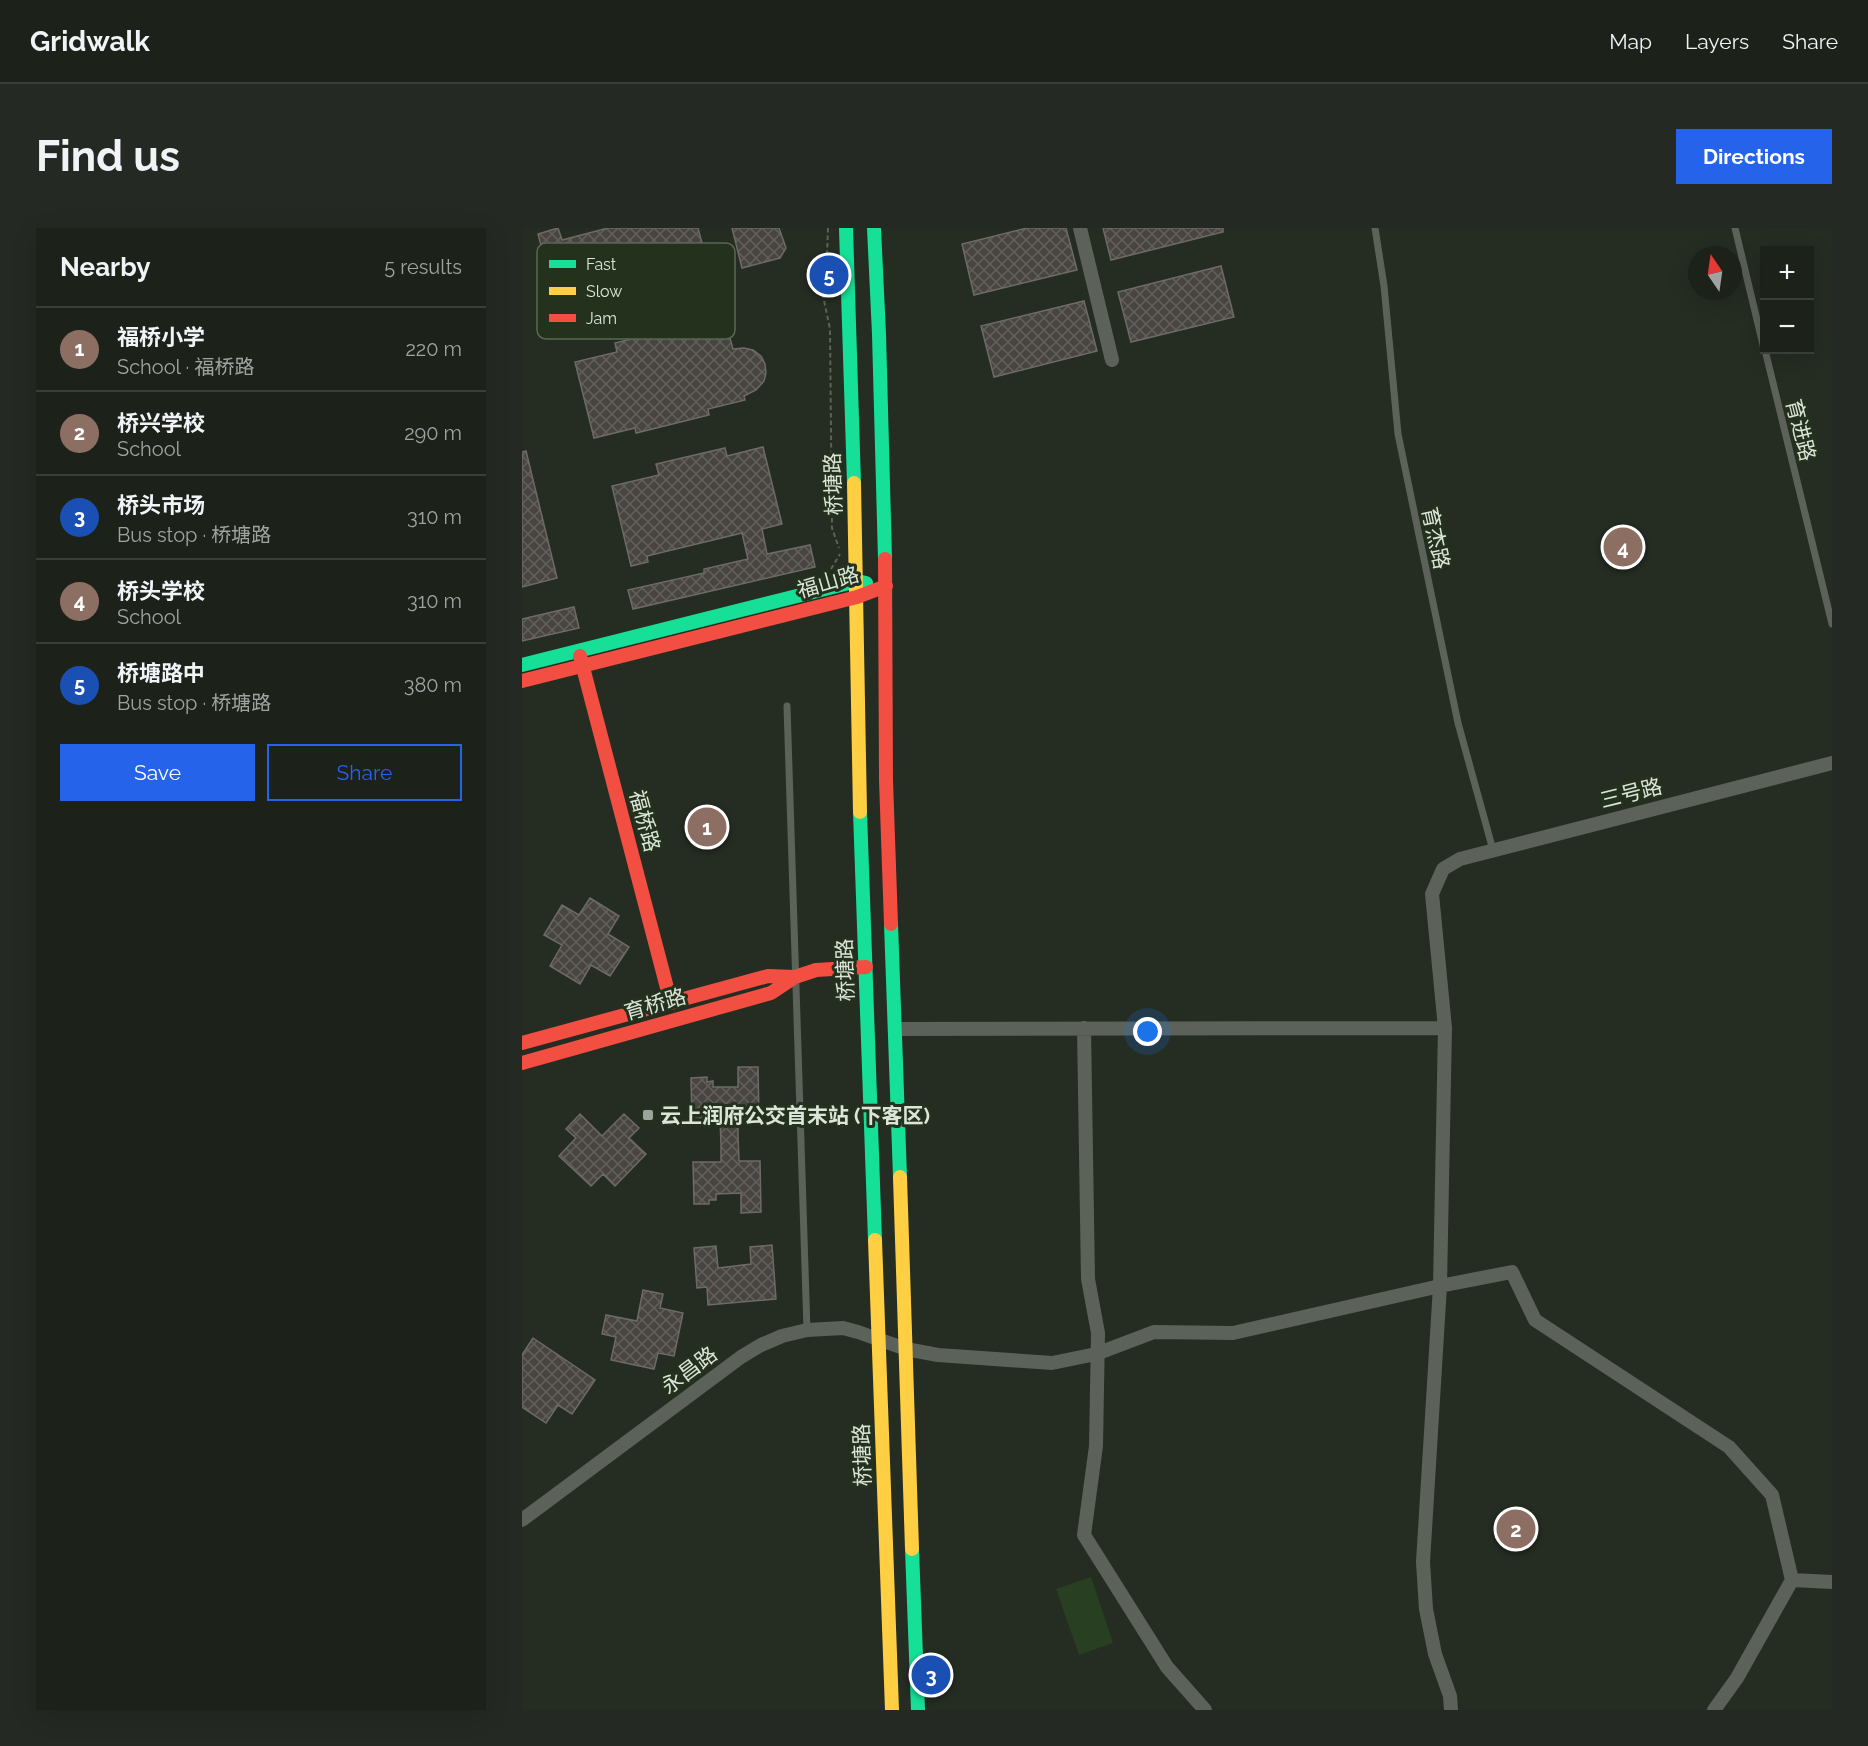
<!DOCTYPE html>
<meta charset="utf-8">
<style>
body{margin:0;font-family:Raleway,"Noto Sans SC",sans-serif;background:#252923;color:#f1f3f6}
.controls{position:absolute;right:18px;top:18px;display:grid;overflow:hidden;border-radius:0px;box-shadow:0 6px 24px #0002}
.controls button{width:54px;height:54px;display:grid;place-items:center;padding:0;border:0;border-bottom:2px solid #3a3e39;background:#1c211a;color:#f1f3f6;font:30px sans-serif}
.compass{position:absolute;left:1166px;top:18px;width:54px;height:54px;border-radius:50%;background:#1c211a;box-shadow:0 6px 24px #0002;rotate:347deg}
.you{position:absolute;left:626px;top:804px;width:21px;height:21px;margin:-15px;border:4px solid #fff;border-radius:50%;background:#1a73e8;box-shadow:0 0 0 9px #1a73e833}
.badge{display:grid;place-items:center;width:39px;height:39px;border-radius:50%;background:#2563eb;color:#fff;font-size:20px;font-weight:700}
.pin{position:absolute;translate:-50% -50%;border:3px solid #fff;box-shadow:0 2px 6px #0006}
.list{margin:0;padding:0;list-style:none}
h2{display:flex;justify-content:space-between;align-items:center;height:78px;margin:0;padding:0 24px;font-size:26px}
h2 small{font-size:20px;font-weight:400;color:#a0a3a2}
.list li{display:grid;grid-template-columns:39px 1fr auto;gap:18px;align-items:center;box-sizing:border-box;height:84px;padding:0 24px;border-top:2px solid #3a3e39}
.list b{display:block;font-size:22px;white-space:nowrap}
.list p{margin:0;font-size:20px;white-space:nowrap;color:#a0a3a2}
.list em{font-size:20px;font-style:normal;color:#a0a3a2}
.actions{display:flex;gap:12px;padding:18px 24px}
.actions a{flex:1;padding:14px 0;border:2px solid #2563eb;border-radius:0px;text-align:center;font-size:21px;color:#2563eb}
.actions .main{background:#2563eb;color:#fff}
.map{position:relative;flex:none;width:1310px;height:1482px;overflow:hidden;border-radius:0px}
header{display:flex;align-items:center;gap:36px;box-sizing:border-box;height:84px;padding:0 30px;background:#1c211a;border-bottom:2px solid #3a3e39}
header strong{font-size:28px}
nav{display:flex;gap:33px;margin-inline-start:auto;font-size:21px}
.intro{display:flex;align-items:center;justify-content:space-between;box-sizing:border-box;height:144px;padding:0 36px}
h1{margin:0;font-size:42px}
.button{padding:15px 27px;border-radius:0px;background:#2563eb;color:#fff;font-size:21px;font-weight:700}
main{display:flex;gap:36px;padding:0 36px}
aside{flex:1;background:#1c211a;border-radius:0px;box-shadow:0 6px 24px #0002}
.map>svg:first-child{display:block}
.pitch{fill:#293f21}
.building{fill:url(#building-cross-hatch);stroke:#6e6b67;stroke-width:1.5}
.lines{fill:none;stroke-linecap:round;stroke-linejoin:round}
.path{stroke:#5c625a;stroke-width:2;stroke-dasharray:4.5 3;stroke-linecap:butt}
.lane{stroke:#5c6259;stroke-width:7}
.street{stroke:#5c6259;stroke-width:14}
.fast{stroke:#16e098;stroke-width:14}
.slow{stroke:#ffcf43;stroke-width:14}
.jam{stroke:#f24e42;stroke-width:14}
.poi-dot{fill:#9ca499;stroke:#23311d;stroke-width:2}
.labels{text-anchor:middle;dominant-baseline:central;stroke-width:6;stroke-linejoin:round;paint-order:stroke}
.street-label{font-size:21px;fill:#dce5d9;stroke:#23311d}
.poi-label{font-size:21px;font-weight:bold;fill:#dce5d9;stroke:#23311d;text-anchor:start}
.key{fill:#23311d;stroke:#5a6755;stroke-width:1.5}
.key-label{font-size:16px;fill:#dce5d9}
</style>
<header>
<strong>Gridwalk</strong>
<nav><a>Map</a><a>Layers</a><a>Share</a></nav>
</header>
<div class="intro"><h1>Find us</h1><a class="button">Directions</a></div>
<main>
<aside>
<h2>Nearby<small>5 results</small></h2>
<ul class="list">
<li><span class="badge" style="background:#8d6e63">1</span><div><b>福桥小学</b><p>School · 福桥路</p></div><em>220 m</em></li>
<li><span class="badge" style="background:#8d6e63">2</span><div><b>桥兴学校</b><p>School</p></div><em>290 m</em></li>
<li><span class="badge" style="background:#1a4fb4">3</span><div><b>桥头市场</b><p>Bus stop · 桥塘路</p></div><em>310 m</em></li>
<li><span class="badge" style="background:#8d6e63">4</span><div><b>桥头学校</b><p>School</p></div><em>310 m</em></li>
<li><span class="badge" style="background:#1a4fb4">5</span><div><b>桥塘路中</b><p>Bus stop · 桥塘路</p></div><em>380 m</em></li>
</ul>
<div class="actions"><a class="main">Save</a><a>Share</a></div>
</aside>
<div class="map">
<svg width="1310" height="1482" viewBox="0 0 1310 1482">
<defs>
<pattern id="building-cross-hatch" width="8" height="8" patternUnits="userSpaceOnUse" patternTransform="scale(1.5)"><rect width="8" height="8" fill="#484541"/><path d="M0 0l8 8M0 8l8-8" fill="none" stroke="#62605c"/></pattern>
</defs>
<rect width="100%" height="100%" fill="#252c22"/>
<!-- pitch -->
<path class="pitch" d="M 569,1349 L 591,1415 L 557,1427 L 534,1361 Z"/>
<!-- building -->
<path class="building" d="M 36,0 L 40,12 L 86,0 L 176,0 L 190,53 L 152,64 L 153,69 L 87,86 L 86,81 L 39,93 L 16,6 Z
M 210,0 L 257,0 L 264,20 L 258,30 L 220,40 Z
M 505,0 L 544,0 L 555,42 L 452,67 L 440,16 Z
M 581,0 L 701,0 L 701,4 L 589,32 Z
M 699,38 L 712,89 L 609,114 L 596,64 Z
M 562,73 L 575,123 L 472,149 L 459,98 Z
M 204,96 L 211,121 L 222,120 L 231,122 L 239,128 L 243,136 L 244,145 L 242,153 L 234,162 L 222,168 L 223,172 L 186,181 L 187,187 L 114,205 L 113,200 L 72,210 L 53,134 L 95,124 L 93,115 L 165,97 L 167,106 Z
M 241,219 L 260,296 L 240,301 L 245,326 L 288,317 L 293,339 L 111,381 L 106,362 L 182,345 L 182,341 L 226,331 L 220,305 L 125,328 L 126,334 L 109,338 L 90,258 L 137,247 L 134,236 L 203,220 L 205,228 Z
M 4,223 L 35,350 L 0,359 L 0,224 Z
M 52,379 L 57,400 L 0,413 L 0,391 Z
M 68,670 L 97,688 L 86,706 L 107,719 L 88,748 L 69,737 L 58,756 L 28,738 L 40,717 L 22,707 L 40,677 L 57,687 Z
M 216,839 L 236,839 L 237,890 L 216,890 L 216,908 L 217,933 L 238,933 L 239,984 L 219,985 L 219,965 L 194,966 L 194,972 L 187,972 L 187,976 L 172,976 L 171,934 L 199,934 L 199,916 L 198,891 L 170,892 L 169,850 L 185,849 L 185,854 L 191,853 L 191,859 L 216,859 Z
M 58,886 L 80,908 L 102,886 L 117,900 L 107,910 L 124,926 L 93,958 L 81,946 L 69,958 L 37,928 L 54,910 L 44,901 Z
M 250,1017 L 254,1071 L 186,1077 L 185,1059 L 175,1060 L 172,1020 L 194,1018 L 196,1040 L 229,1036 L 228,1019 Z
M 121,1062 L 141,1066 L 138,1080 L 161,1085 L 152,1128 L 136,1125 L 132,1141 L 89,1132 L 94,1109 L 80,1106 L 84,1087 L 115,1093 Z
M 11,1110 L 73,1152 L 50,1186 L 36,1177 L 24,1195 L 0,1179 L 0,1127 Z"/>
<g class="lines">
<!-- path -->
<path class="path" d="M 306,0 L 305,27 L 297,49 L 308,101 L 310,300 L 317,320
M 309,341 L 318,326"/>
<!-- lane -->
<path class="lane" d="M 853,0 L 862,58 L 876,206 L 936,495 L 971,622
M 1213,0 L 1242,121
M 1243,122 L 1310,396
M 265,478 L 285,1102"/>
<!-- street -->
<path class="street" d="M 558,0 L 590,132
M 562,800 L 566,1051 L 576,1105 L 574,1218 L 562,1307 L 645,1439 L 683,1482
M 373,801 L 923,800
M 0,1292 L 219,1129 L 239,1117 L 260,1108 L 285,1102 L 321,1100 L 336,1104 L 384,1121 L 416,1127 L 530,1135 L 574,1126 L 632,1104 L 711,1105 L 918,1058 L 990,1044 L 1013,1092 L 1207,1219 L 1250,1267 L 1270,1352 L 1310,1354
M 929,1482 L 928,1468 L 913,1426 L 904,1381 L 901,1334 L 918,1058 L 923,800 L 910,666 L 921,641 L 938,631 L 1310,535
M 1192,1482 L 1215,1450 L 1270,1352"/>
<!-- fast -->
<path class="fast" d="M 324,0 L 332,255
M 352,0 L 357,106 L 363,331
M 0,437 L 335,353 L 344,355
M 338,584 L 353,1012
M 369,696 L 378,949
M 390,1321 L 396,1482"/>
<!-- slow -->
<path class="slow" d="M 332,255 L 338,584
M 378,949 L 390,1321
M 353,1012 L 370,1482"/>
<!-- jam -->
<path class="jam" d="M 363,331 L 364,552 L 369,696
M 58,428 L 149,775
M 0,453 L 335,369 L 364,358
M 0,815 L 246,748 L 273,749
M 0,835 L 249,765 L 273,749 L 294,742 L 344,739"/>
</g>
<!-- markers -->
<rect class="poi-dot" x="120" y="881" width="12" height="12" rx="3"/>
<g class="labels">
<!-- street labels -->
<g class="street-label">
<text transform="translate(1279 202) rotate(76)">育进路</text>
<text transform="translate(311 256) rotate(-92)">桥塘路</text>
<text transform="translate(914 310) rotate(78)">育杰路</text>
<text transform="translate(306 354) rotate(-16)">福山路</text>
<text transform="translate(1109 565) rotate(-14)">三号路</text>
<text transform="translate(123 593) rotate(75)">福桥路</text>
<text transform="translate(323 742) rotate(-92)">桥塘路</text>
<text transform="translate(133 776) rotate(-16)">育桥路</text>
<text transform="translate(167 1142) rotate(-37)">永昌路</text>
<text transform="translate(340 1227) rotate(-92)">桥塘路</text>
</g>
<!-- poi labels -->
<g class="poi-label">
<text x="138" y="887">云上润府公交首末站 (下客区)</text>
</g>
</g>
<!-- legend -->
<rect x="15" y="15" width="198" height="96" rx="9" class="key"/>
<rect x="27" y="32" width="27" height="8" fill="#16e098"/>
<rect x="27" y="59" width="27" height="8" fill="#ffcf43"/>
<rect x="27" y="86" width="27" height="8" fill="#f24e42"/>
<g class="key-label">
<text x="64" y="42">Fast</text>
<text x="64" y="69">Slow</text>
<text x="64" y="96">Jam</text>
</g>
</svg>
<div class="controls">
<button>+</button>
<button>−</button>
</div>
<svg class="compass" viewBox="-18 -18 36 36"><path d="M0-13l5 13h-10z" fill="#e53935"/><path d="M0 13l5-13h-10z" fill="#a0a3a2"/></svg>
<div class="you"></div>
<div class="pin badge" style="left:185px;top:599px;background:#8d6e63">1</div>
<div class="pin badge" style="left:994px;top:1301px;background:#8d6e63">2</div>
<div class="pin badge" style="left:409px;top:1447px;background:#1a4fb4">3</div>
<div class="pin badge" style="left:1101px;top:319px;background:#8d6e63">4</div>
<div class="pin badge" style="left:307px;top:47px;background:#1a4fb4">5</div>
</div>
</main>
